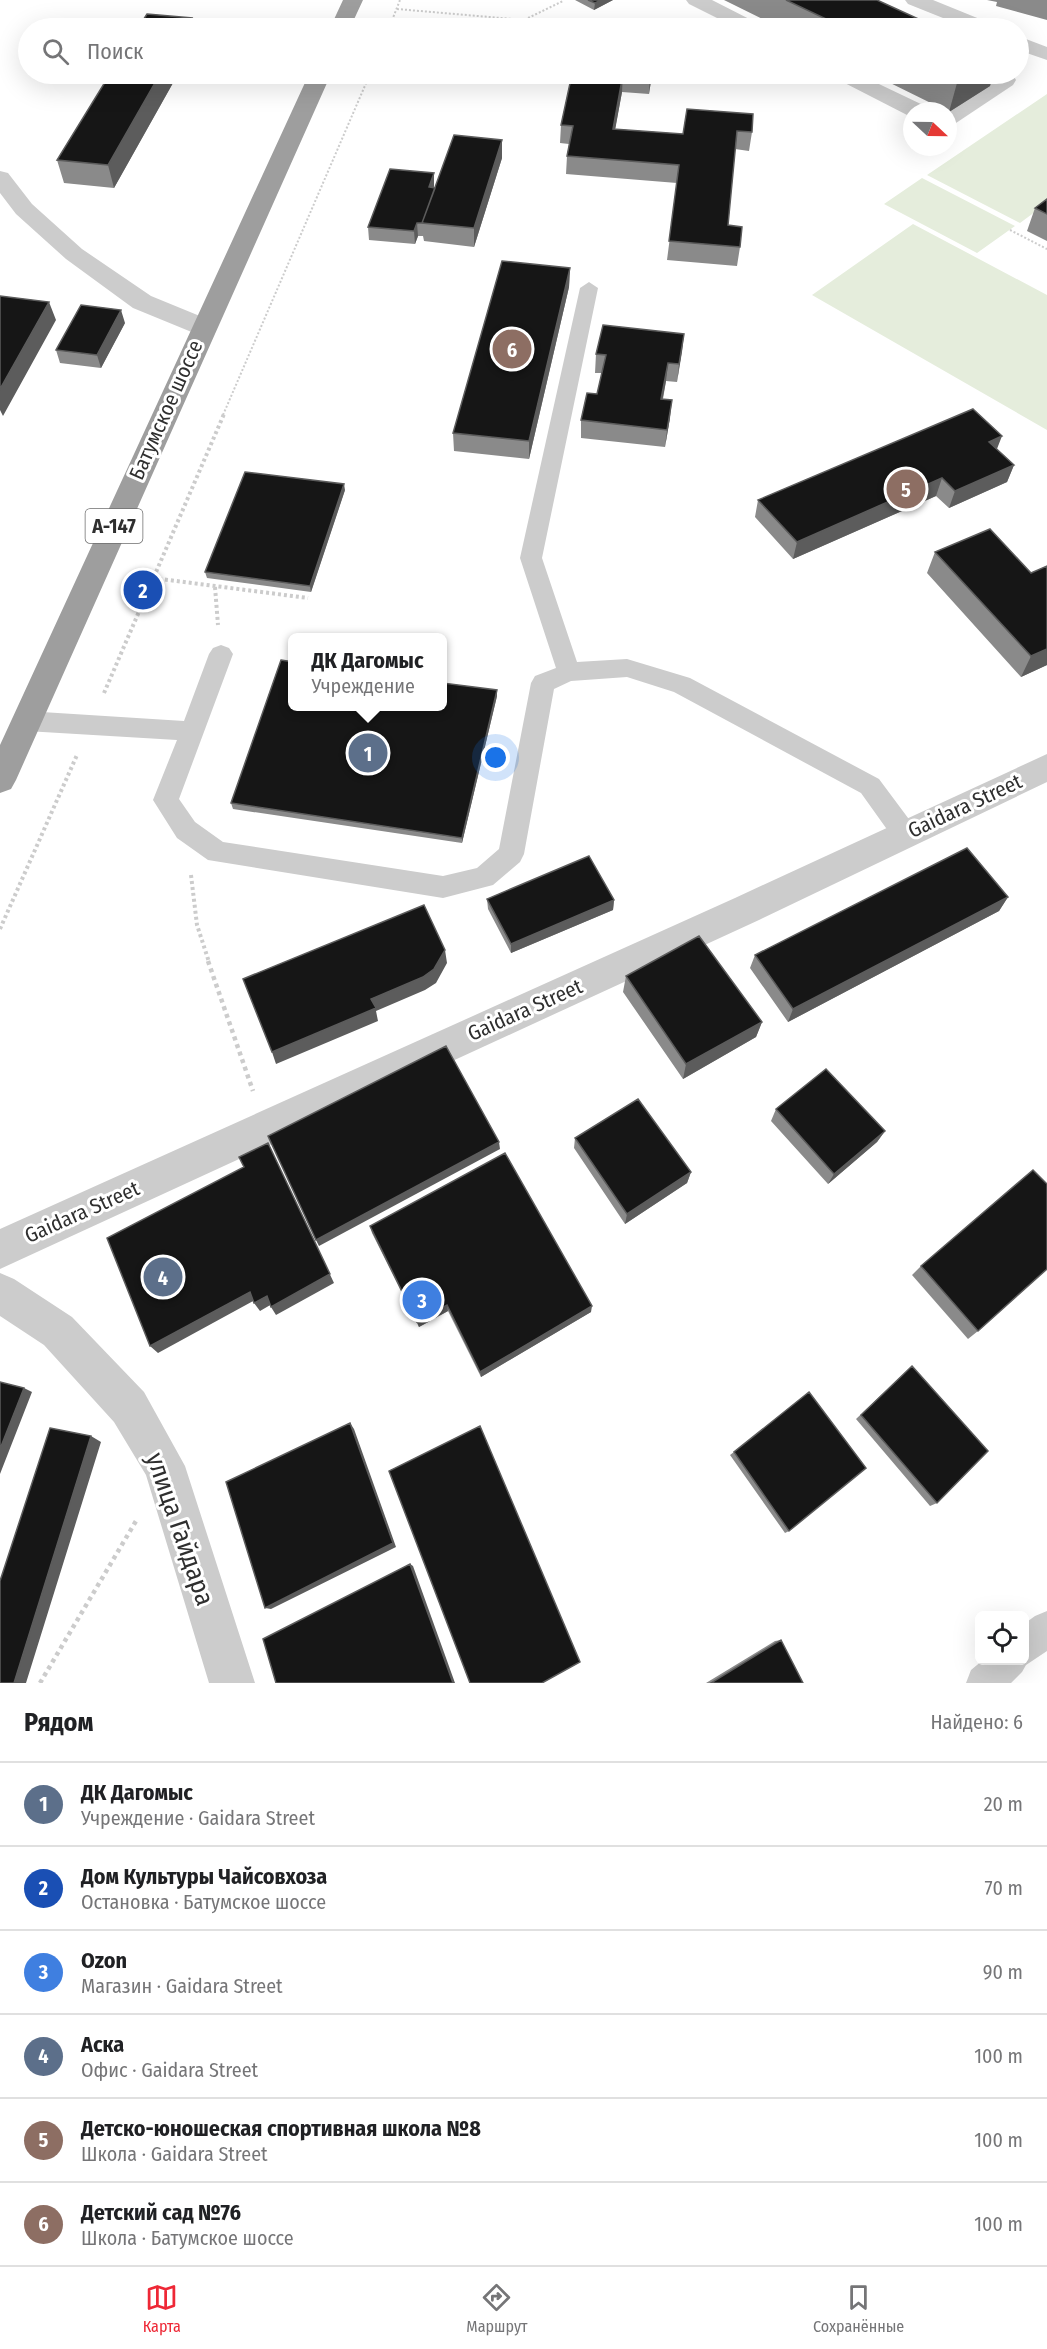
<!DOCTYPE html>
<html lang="ru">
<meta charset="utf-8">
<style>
body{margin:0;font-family:"Fira Sans Condensed",sans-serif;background:#f2f2f2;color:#202124}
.controls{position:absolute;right:18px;bottom:18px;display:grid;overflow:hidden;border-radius:9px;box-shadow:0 6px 24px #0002}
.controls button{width:54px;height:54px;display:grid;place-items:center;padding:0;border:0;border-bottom:2px solid #e0e0e0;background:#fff;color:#202124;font:30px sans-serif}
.compass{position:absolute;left:903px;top:102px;width:54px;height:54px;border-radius:50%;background:#fff;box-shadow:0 6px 24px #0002;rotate:112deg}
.you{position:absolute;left:496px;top:758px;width:21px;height:21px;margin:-15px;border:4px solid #fff;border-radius:50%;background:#1a73e8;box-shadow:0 0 0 9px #1a73e833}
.badge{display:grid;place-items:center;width:39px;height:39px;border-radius:50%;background:#ee2836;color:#fff;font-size:20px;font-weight:700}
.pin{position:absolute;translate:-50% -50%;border:3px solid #fff;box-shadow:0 2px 6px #0006}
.popup{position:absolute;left:288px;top:633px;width:159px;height:78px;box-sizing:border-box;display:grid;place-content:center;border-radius:9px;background:#fff;filter:drop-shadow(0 2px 4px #0005);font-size:20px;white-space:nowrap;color:#757577}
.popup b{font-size:22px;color:#202124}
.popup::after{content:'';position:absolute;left:50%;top:100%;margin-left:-12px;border:12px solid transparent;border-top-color:#fff}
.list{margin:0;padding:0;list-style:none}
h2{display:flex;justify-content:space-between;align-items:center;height:78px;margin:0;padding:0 24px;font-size:26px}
h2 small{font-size:20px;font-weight:400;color:#757577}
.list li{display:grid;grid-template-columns:39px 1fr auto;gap:18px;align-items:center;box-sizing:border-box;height:84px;padding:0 24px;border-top:2px solid #e0e0e0}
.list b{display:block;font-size:22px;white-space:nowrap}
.list p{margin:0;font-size:20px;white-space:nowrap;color:#757577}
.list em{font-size:20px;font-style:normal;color:#757577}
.icon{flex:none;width:33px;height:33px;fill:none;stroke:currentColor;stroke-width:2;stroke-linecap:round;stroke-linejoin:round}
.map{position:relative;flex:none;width:1047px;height:1683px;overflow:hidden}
.search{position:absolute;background:#fff;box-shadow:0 6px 24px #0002;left:18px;right:18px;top:18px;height:66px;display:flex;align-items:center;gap:15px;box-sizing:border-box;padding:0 21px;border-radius:33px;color:#757577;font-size:22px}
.sheet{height:582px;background:#fff}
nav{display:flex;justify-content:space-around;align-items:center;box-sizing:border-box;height:84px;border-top:2px solid #e0e0e0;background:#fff;font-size:16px;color:#757577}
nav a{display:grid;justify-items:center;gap:3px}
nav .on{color:#ee2836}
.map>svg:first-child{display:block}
.green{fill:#e5eddc}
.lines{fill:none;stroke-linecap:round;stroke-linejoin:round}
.path-far2{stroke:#ccc;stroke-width:2;stroke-dasharray:2 2;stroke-linecap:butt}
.path-far1{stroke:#ccc;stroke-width:4;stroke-dasharray:3 3;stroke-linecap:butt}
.path{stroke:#ccc;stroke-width:4.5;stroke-dasharray:4 4;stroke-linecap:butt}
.service{fill:#ccc;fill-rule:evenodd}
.minor{fill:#ccc;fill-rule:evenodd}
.trunk{fill:#9e9e9e;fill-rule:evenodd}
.wall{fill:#8a8a8a}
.shaded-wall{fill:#5c5c5c}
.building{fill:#161616;stroke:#5c5c5c;stroke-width:1.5}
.labels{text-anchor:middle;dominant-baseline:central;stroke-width:6;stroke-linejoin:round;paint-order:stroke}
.shield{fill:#fff;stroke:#6d6d6d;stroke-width:1.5}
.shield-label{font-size:20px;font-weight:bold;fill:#2f2f2f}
.street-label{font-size:21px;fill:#2f2f2f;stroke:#fff}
.near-street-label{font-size:26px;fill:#2f2f2f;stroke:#fff}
</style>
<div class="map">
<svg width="1047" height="1683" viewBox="0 0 1047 1683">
<rect width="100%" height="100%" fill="#fff"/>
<!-- green -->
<path class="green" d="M 1047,94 L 1047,203 L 1020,223 L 927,175 Z
M 922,178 L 1015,226 L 977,253 L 884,204 Z
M 913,224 L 1047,295 L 1047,430 L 812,295 Z"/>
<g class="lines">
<!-- path-far2 -->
<path class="path-far2" d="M 397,9 L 524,20 L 563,1
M 389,28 L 400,0
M 1010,230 L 1047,249
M 223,415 L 370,74"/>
<!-- path-far1 -->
<path class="path-far1" d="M 153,578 L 308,598
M 215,587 L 218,625
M 104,693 L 224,414
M 191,875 L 197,925 L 209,962
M 0,929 L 77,755"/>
<!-- path -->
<path class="path" d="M 208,961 L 253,1091
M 40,1683 L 136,1521"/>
<!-- service -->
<path class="service" d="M 589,282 L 598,288 L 542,558 L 577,662 L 627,659 L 690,678 L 879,779 L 914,826 L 918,834 L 914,842 L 905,845 L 896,842 L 861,793 L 674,692 L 627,677 L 571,681 L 554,689 L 524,854 L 520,862 L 493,885 L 443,898 L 208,860 L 177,838 L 153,800 L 177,740 L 26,731 L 17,728 L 14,721 L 17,714 L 26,711 L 184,721 L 209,654 L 213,648 L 221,645 L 229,648 L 233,654 L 179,799 L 195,822 L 223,842 L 443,876 L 477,868 L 499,849 L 531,683 L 535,676 L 556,668 L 520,558 L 580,288 Z
M 1047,1611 L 1047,1651 L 1026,1665 L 1022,1672 L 1011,1683 L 966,1683 L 971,1670 L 983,1660 L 1024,1660 L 1024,1624 L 1035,1616 Z"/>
<!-- minor -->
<path class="minor" d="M 686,0 L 712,0 L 759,24 L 762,28 L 737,28 L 689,4 Z
M 905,0 L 933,0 L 992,24 L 995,28 L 968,28 L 908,4 Z
M 1018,36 L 1047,47 L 1047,60 L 1018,50 Z
M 831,74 L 858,74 L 925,106 L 928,111 L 912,111 L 912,116 L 909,116 L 835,78 Z
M 1005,74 L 1013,75 L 1016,80 L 1013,85 L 956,123 L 948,125 L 948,111 L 944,111 L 997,75 Z
M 0,171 L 8,173 L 32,204 L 82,249 L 151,296 L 212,321 L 216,327 L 212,333 L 203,335 L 194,333 L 133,308 L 66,259 L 16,214 L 0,193 Z
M 1047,754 L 1047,782 L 759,920 L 0,1269 L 0,1229 L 735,898 Z
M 0,1273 L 14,1279 L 72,1317 L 144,1392 L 185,1466 L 255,1683 L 209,1683 L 146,1475 L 114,1422 L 44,1345 L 0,1316 Z"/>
<!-- trunk -->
<path class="trunk" d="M 343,0 L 363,0 L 350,28 L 330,28 Z
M 309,74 L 331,74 L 16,780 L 11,789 L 0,793 L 0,745 Z"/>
</g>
<!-- wall -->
<path class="wall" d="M 575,0 L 613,0 L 594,10 Z
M 724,0 L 877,0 L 938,28 L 781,28 Z
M 987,0 L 1047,0 L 1047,20 L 996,6 L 997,2 Z
M 110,74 L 178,74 L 114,188 L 64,183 L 57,160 Z
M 572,74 L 652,74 L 649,94 L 622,92 L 615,129 L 683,134 L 687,109 L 752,132 L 749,151 L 735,149 L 728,225 L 740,247 L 737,266 L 667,260 L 677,183 L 566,174 L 567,156 L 569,144 L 560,143 L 561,125 Z
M 872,74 L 993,74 L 990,86 L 949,112 Z
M 502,140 L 502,158 L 474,247 L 424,241 L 423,236 L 418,236 L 415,244 L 369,240 L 368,227 L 434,173 L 434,188 L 435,188 Z
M 1047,199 L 1047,241 L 1027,231 L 1035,208 Z
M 570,268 L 569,287 L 529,459 L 454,451 L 453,433 Z
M 125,323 L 101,368 L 60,363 L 56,350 Z
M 684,334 L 677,382 L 666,381 L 663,399 L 670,418 L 665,447 L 581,438 L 581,420 L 597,394 L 602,373 L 595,373 L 596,354 Z
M 997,449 L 1014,465 L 1007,482 L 949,508 L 936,496 L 793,559 L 755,517 L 758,500 Z
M 345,490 L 311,592 L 207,578 L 205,572 Z
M 935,552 L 1031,573 L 1047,566 L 1047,665 L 1021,677 L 927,573 Z
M 497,690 L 497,696 L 462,843 L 233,809 L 231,803 Z
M 1008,897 L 999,911 L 788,1022 L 750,968 L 755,955 Z
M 487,899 L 614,900 L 613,910 L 511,953 L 488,909 Z
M 626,976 L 762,1022 L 756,1037 L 683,1079 L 623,992 Z
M 776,1109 L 885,1131 L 877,1142 L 828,1184 L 771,1121 Z
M 575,1138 L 691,1172 L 687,1183 L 625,1224 L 574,1148 Z
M 370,1226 L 591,1312 L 481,1377 L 448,1311 L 419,1327 L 372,1233 Z
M 921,1266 L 978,1331 L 968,1339 L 912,1275 Z
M 912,1366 L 937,1503 L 930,1506 L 856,1419 Z
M 734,1452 L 789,1531 L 785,1533 L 730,1455 Z
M 781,1640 L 803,1683 L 706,1683 L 775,1641 Z"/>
<!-- shaded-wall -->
<path class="shaded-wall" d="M 601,0 L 613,0 L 594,10 L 595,3 Z
M 192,18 L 194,28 L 186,28 Z
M 160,74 L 178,74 L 114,188 L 108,165 Z
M 623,74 L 622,92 L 612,147 L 613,129 Z
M 650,74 L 652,74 L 649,94 Z
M 972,74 L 993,74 L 990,86 L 949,112 L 957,83 Z
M 502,140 L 502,158 L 474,247 L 474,228 Z
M 434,173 L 434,186 L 430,200 L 429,187 Z
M 417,223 L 418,236 L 415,244 L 414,231 Z
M 570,268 L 569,287 L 529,459 L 529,441 Z
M 49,302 L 56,320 L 3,416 L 0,410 L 0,389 Z
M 121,310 L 125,323 L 101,368 L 97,355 Z
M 684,334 L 682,352 L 677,382 L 679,364 Z
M 668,363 L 666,381 L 659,417 L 661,399 Z
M 672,400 L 670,418 L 665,447 L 667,430 Z
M 1002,436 L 995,454 L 989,442 Z
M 1014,465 L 1007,482 L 949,508 L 955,491 Z
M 942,478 L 936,496 L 793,559 L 797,542 Z
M 344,484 L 345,490 L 311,592 L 310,586 Z
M 1047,649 L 1047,665 L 1021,677 L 1031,656 Z
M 497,690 L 497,696 L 462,843 L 462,838 Z
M 1008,897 L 999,911 L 788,1022 L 793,1009 Z
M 614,900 L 613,910 L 511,953 L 511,944 Z
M 445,950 L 447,963 L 436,983 L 425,990 L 376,1011 L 378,1021 L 276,1064 L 272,1052 L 371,999 Z
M 762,1022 L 756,1037 L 683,1079 L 686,1064 Z
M 885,1131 L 877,1142 L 828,1184 L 834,1174 Z
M 499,1142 L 500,1149 L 319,1246 L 316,1240 Z
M 273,1154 L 334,1283 L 276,1315 L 271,1307 Z
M 691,1172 L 687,1183 L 625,1224 L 627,1214 Z
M 250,1292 L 255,1300 L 158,1353 L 150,1346 Z
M 267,1296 L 272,1304 L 260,1311 L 254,1303 Z
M 447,1305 L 448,1311 L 419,1327 L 417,1322 Z
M 592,1306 L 591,1312 L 481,1377 L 480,1372 Z
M 24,1388 L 32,1392 L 0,1474 L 0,1449 Z
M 350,1423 L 354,1429 L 396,1547 L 271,1609 L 265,1608 Z
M 91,1436 L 101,1442 L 26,1683 L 14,1683 Z
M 410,1564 L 413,1566 L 455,1683 L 453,1683 Z"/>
<!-- building -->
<path class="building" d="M 588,0 L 601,0 L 595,3 Z
M 786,0 L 877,0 L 938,28 L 845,28 Z
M 147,14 L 192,18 L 186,28 L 138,28 Z
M 110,74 L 160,74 L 108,165 L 57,160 Z
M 572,74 L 650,74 L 650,76 L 623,74 L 613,129 L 683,134 L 687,109 L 753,114 L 752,132 L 737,131 L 728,225 L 742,227 L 740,247 L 669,241 L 679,165 L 567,156 L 573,126 L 561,125 Z
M 938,74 L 972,74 L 957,83 Z
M 454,135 L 502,140 L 474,228 L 422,223 Z
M 390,169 L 434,173 L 429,187 L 435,188 L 422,223 L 424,223 L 417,223 L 414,231 L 368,227 Z
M 1047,199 L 1047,214 L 1035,208 Z
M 502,261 L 570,268 L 529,441 L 453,433 Z
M 0,296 L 49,302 L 0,389 Z
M 81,305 L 121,310 L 97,355 L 56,350 Z
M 603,325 L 684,334 L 679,364 L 668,363 L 661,399 L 672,400 L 667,430 L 581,420 L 587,393 L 597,394 L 606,355 L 596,354 Z
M 973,409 L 1002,436 L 989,442 L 1014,465 L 955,491 L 942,478 L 797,542 L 758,500 Z
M 245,472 L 344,484 L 310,586 L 205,572 Z
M 990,529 L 1031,573 L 1047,566 L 1047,649 L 1031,656 L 935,552 Z
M 281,660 L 293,662 L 293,706 L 443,706 L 443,683 L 497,690 L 462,838 L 231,803 Z
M 967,848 L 1008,897 L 793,1009 L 755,955 Z
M 589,856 L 614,900 L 511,944 L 487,899 Z
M 424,905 L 445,950 L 434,969 L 423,977 L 371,999 L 376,1008 L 272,1052 L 243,979 Z
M 699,936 L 762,1022 L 686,1064 L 626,976 Z
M 446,1046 L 499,1142 L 316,1240 L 268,1136 Z
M 826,1069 L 885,1131 L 834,1174 L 776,1109 Z
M 638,1099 L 691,1172 L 627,1214 L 575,1138 Z
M 268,1143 L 330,1274 L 271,1307 L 267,1296 L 254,1303 L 250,1292 L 150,1346 L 107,1238 L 244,1167 L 239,1157 Z
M 505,1153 L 592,1306 L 480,1372 L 447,1305 L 417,1322 L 370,1226 Z
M 1033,1170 L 1047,1184 L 1047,1269 L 978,1331 L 921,1266 Z
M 912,1366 L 988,1451 L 937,1503 L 861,1415 Z
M 0,1382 L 24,1388 L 0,1449 Z
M 809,1392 L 866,1468 L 789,1531 L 734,1452 Z
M 350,1423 L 393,1543 L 265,1608 L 226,1482 Z
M 480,1426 L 580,1662 L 542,1683 L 470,1683 L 389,1471 Z
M 50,1428 L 91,1436 L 14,1683 L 0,1683 L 0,1581 Z
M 410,1564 L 453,1683 L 276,1683 L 263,1639 Z
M 781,1640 L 803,1683 L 711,1683 Z"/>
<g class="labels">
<!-- shield labels -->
<rect class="shield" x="85.5" y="509" width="57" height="34" rx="4.5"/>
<g class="shield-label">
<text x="114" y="526">А-147</text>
</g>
<!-- street labels -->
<g class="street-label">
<text transform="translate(166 410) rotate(-66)">Батумское шоссе</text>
<text transform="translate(965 806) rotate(-25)">Gaidara Street</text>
<text transform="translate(525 1010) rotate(-24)">Gaidara Street</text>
<text transform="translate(82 1212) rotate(-24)">Gaidara Street</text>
</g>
<!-- near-street labels -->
<g class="near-street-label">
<text transform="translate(180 1529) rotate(71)">улица Гайдара</text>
</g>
</g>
</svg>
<div class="controls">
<button><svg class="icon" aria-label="locate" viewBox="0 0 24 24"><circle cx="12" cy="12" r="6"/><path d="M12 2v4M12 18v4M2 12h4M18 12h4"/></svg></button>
</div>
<svg class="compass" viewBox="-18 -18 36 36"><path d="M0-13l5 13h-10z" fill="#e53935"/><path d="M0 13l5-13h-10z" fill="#757577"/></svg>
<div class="you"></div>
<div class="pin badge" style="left:368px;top:753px;background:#5c6f8a">1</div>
<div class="popup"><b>ДК Дагомыс</b>Учреждение</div>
<div class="pin badge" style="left:143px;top:590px;background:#1a4fb4">2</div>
<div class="pin badge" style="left:422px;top:1300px;background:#3f7fe0">3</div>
<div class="pin badge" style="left:163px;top:1277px;background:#5c6f8a">4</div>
<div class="pin badge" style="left:906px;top:489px;background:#8d6e63">5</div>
<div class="pin badge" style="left:512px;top:349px;background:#8d6e63">6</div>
<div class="search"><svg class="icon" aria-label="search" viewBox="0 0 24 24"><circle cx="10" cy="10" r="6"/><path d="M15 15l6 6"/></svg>Поиск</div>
</div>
<section class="sheet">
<h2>Рядом<small>Найдено: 6</small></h2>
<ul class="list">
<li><span class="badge" style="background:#5c6f8a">1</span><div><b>ДК Дагомыс</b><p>Учреждение · Gaidara Street</p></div><em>20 m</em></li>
<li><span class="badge" style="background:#1a4fb4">2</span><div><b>Дом Культуры Чайсовхоза</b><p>Остановка · Батумское шоссе</p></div><em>70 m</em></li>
<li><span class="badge" style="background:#3f7fe0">3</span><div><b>Ozon</b><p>Магазин · Gaidara Street</p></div><em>90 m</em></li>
<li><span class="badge" style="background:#5c6f8a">4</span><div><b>Аска</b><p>Офис · Gaidara Street</p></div><em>100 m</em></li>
<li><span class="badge" style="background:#8d6e63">5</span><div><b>Детско-юношеская спортивная школа №8</b><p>Школа · Gaidara Street</p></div><em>100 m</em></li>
<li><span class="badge" style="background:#8d6e63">6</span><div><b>Детский сад №76</b><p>Школа · Батумское шоссе</p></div><em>100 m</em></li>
</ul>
</section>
<nav>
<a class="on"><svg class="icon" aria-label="map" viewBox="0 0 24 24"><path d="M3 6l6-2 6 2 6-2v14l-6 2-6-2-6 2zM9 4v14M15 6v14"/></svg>Карта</a>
<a><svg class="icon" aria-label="directions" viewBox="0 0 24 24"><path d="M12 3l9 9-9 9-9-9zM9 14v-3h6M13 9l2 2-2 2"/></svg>Маршрут</a>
<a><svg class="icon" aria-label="saved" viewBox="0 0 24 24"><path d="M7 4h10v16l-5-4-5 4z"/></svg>Сохранённые</a>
</nav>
